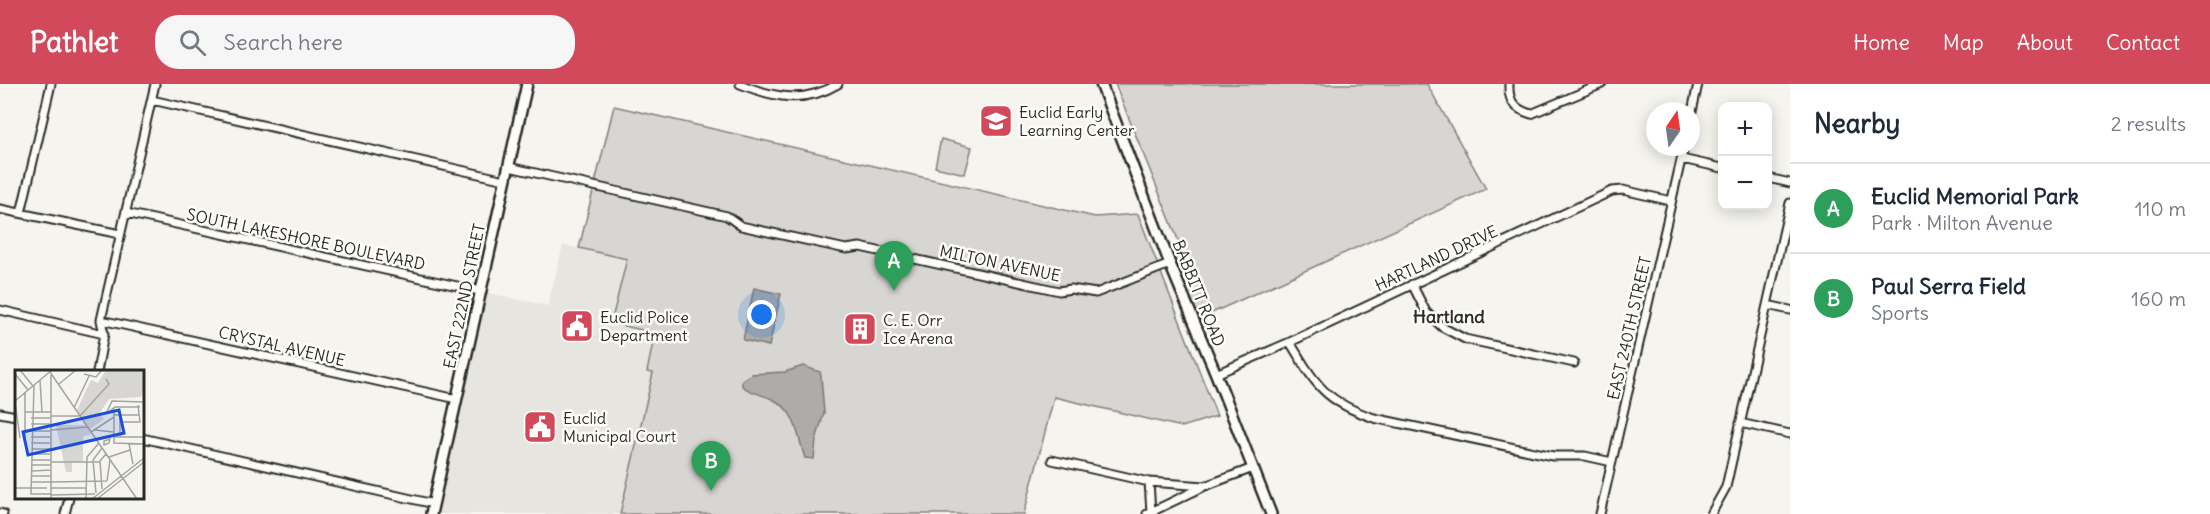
<!DOCTYPE html>
<meta charset="utf-8">
<style>
body{margin:0;font-family:Delius,sans-serif;background:#f6f6f7;color:#1f2937}
.controls{position:absolute;right:18px;top:18px;display:grid;overflow:hidden;border-radius:12px;box-shadow:0 3px 15px #0003}
.controls button{width:54px;height:54px;display:grid;place-items:center;padding:0;border:0;border-bottom:2px solid #e0e1e3;background:#fff;color:#1f2937;font:30px sans-serif}
.compass{position:absolute;left:1646px;top:18px;width:54px;height:54px;border-radius:50%;background:#fff;box-shadow:0 3px 15px #0003;rotate:13deg}
.you{position:absolute;left:762px;top:231px;width:21px;height:21px;margin:-15px;border:4px solid #fff;border-radius:50%;background:#1a73e8;box-shadow:0 0 0 9px #1a73e833}
.badge{display:grid;place-items:center;width:39px;height:39px;border-radius:50%;background:#d1495b;color:#fff;font-size:20px;font-weight:700}
.pin{position:absolute;translate:-50% -50px;filter:drop-shadow(0 2px 3px #0008)}
.pin::after{content:'';position:absolute;top:32px;width:21px;height:18px;background:inherit;clip-path:polygon(0 0,100% 0,50% 100%)}
.list{margin:0;padding:0;list-style:none}
h2{display:flex;justify-content:space-between;align-items:center;height:78px;margin:0;padding:0 24px;font-size:26px}
h2 small{font-size:20px;font-weight:400;color:#747a83}
.list li{display:grid;grid-template-columns:39px 1fr auto;gap:18px;align-items:center;box-sizing:border-box;height:90px;padding:0 24px;border-top:2px solid #e0e1e3}
.list b{display:block;font-size:22px;white-space:nowrap}
.list p{margin:0;font-size:20px;white-space:nowrap;color:#747a83}
.list em{font-size:20px;font-style:normal;color:#747a83}
.icon{flex:none;width:33px;height:33px;fill:none;stroke:currentColor;stroke-width:2;stroke-linecap:round;stroke-linejoin:round}
.map{position:relative;flex:none;width:1790px;height:430px;overflow:hidden}
header{display:flex;align-items:center;gap:36px;box-sizing:border-box;height:84px;padding:0 30px;background:#d1495b;color:#fff}
header strong{font-size:28px}
nav{display:flex;gap:33px;margin-inline-start:auto;font-size:21px}
.search{width:420px;height:54px;background:#f6f6f7;display:flex;align-items:center;gap:15px;box-sizing:border-box;padding:0 21px;border-radius:24px;color:#747a83;font-size:22px}
main{display:flex}
aside{flex:1;background:#fff}
.map>svg:first-child{display:block}
.built{fill:#e6e5e0}
.green{fill:#d7d6d2;stroke:#81807e;stroke-width:1.5}
.water{fill:#adaca9;stroke:#797877;stroke-width:1.5}
.lines{fill:none;stroke-linecap:round;stroke-linejoin:round}
.street-casing{stroke:#2b2b2b;stroke-width:11}
.secondary-casing{stroke:#2b2b2b;stroke-width:14}
.street{stroke:#fdfcf7;stroke-width:7}
.secondary{stroke:#fdfcf7;stroke-width:9}
.labels{text-anchor:middle;dominant-baseline:central;stroke-width:5;stroke-linejoin:round;paint-order:stroke}
.poi-label{font-size:16px;fill:#2b2b2b;stroke:#fdfcf7;text-anchor:start}
.street-label{font-size:16px;fill:#2b2b2b;stroke:#fdfcf7}
.neighbourhood-label{font-size:18px;font-weight:bold;fill:#2b2b2b;stroke:#fdfcf7}
.inset-road{fill:none;stroke:#a4a4a1;stroke-width:1.5}
.view{fill:#1d4ed8;fill-opacity:0.15;stroke:#1d4ed8;stroke-width:3}
.inset-edge{fill:none;stroke:#2b2b2b;stroke-width:3}
</style>
<header>
<strong>Pathlet</strong>
<div class="search"><svg class="icon" aria-label="search" viewBox="0 0 24 24"><circle cx="10" cy="10" r="6"/><path d="M15 15l6 6"/></svg>Search here</div>
<nav><a>Home</a><a>Map</a><a>About</a><a>Contact</a></nav>
</header>
<main>
<div class="map">
<svg width="1790" height="430" viewBox="0 0 1790 430">
<rect width="100%" height="100%" fill="#f5f4ef"/>
<filter id="ink" filterUnits="userSpaceOnUse"><feTurbulence type="fractalNoise" baseFrequency=".0167" numOctaves="2"/><feDisplacementMap in="SourceGraphic" scale="12" xChannelSelector="R" yChannelSelector="G"/><feConvolveMatrix kernelMatrix="1 2 1 2 8 2 1 2 1" color-interpolation-filters="sRGB"/></filter>
<g filter="url(#ink)">
<!-- built -->
<path class="built" d="M 563,161 L 627,175 L 656,249 L 647,287 L 653,289 L 620,430 L 431,430 L 480,207 L 548,222 Z"/>
<!-- green -->
<path class="green" d="M 1115,0 L 1427,0 L 1486,105 L 1194,237 L 1167,170 L 1181,163 Z
M 614,22 L 1095,133 L 1138,130 L 1217,332 L 1182,343 L 1054,313 L 1024,430 L 620,430 L 653,289 L 647,288 L 655,249 L 611,239 L 627,175 L 579,164 Z
M 941,55 L 972,63 L 965,90 L 935,83 Z"/>
<!-- water -->
<path class="water" d="M 754,204 L 781,210 L 769,262 L 743,256 Z
M 803,282 L 820,288 L 821,292 L 824,329 L 816,356 L 814,375 L 805,374 C 797,351 797,326 772,315 C 761,310 751,309 742,302 L 742,297 L 751,290 L 785,288 Z"/>
<g class="lines">
<!-- street casing -->
<g class="street-casing">
<path id="street" d="M 740,0 C 775,14 804,20 838,0
M 1509,0 C 1508,18 1515,25 1531,30 L 1602,0
M 152,16 L 505,96
M 1691,32 L 1698,0
M 1682,75 L 1722,84
M 509,83 L 727,132 L 741,142 L 846,165 L 860,163 L 1059,207 L 1071,205 L 1096,209 L 1170,180
M 1768,94 L 1790,99
M 0,125 L 120,150
M 21,129 L 51,0
M 126,129 L 480,207
M 1412,200 L 1426,228 L 1442,243 L 1465,255 L 1574,279
M 1767,221 L 1790,226
M 0,226 L 104,250
M 101,236 L 457,315
M 1290,258 C 1315,300 1325,318 1374,334 L 1553,372 L 1585,372 L 1612,378
M 97,288 L 104,250 L 101,236 L 155,0
M 1216,290 L 1290,258 L 1612,107 L 1623,106 L 1671,117
M 0,329 L 16,332
M 1740,339 L 1790,350
M 142,354 L 434,420
M 1052,376 L 1149,398 L 1205,402
M 1149,398 L 1151,428
M 0,429 L 3,430
M 65,430 L 69,414
M 1147,430 L 1205,402 L 1253,384
M 1600,430 L 1684,63
M 1711,430 L 1726,403 L 1790,119"/>
</g>
<!-- secondary casing -->
<g class="secondary-casing">
<path id="secondary" d="M 1101,0 L 1170,180 L 1216,290 L 1271,430
M 431,430 L 527,0"/>
</g>
<!-- street -->
<use href="#street" class="street"/>
<!-- secondary -->
<use href="#secondary" class="secondary"/>
</g>
</g>
<!-- icons -->
<defs>
<g id="school-square" transform="scale(1.725)"><rect x="-9" y="-9" width="18" height="18" rx="4" fill="#d1495b" stroke="#fdfcf7"/><path d="M0-5L7-2L0 1L-7-2ZM-4 1L0 2.5L4 1V4Q0 6-4 4Z" fill="#fff"/></g>
<g id="civic-square" transform="scale(1.725)"><rect x="-9" y="-9" width="18" height="18" rx="4" fill="#d1495b" stroke="#fdfcf7"/><path d="M-.6-6.5H3V-4.5H.6V-3L4-1V1h2V6H-6V1h2V-1L-.6-3ZM-1.2 2.5V6h2.4V2.5Z" fill="#fff"/></g>
<g id="building-square" transform="scale(1.725)"><rect x="-9" y="-9" width="18" height="18" rx="4" fill="#d1495b" stroke="#fdfcf7"/><path d="M-4-6H4V6H1V3H-1V6H-4ZM-2.5-4.3h1.7v1.8h-1.7ZM.8-4.3h1.7v1.8H.8ZM-2.5-1h1.7V.8h-1.7ZM.8-1h1.7V.8H.8Z" fill="#fff"/></g>
</defs>
<g fill-rule="evenodd">
<use href="#school-square" x="996" y="37"/>
<use href="#civic-square" x="577" y="242"/>
<use href="#building-square" x="860" y="245"/>
<use href="#civic-square" x="540" y="343"/>
</g>
<g class="labels">
<!-- poi labels -->
<g class="poi-label">
<text x="1019" y="28">Euclid Early<tspan x="1019" dy="18">Learning Center</tspan></text>
<text x="600" y="233">Euclid Police<tspan x="600" dy="18">Department</tspan></text>
<text x="883" y="236">C. E. Orr<tspan x="883" dy="18">Ice Arena</tspan></text>
<text x="563" y="334">Euclid<tspan x="563" dy="18">Municipal Court</tspan></text>
</g>
<!-- street labels -->
<g class="street-label">
<text transform="translate(306 155) rotate(12)">SOUTH LAKESHORE BOULEVARD</text>
<text transform="translate(1436 174) rotate(-25)">HARTLAND DRIVE</text>
<text transform="translate(1000 179) rotate(12)">MILTON AVENUE</text>
<text transform="translate(1199 209) rotate(68)">BABBITT ROAD</text>
<text transform="translate(464 212) rotate(-78)">EAST 222ND STREET</text>
<text transform="translate(1629 244) rotate(-77)">EAST 240TH STREET</text>
<text transform="translate(282 262) rotate(13)">CRYSTAL AVENUE</text>
</g>
<!-- neighbourhood labels -->
<g class="neighbourhood-label">
<text x="1449" y="232">Hartland</text>
</g>
</g>
<!-- overview -->
<g transform="translate(15 286)">
<rect width="129" height="129" fill="#f5f4ef"/>
<path d="M 91,0 L 129,0 L 129,23 L 125,27 L 94,29 L 84,44 L 89,49 L 74,60 L 77,64 L 68,66 L 68,92 L 57,92 L 57,102 L 51,102 L 41,55 L 70,55 L 62,40 L 76,10 L 83,13 Z" fill="#d7d6d2"/>
<path class="inset-road" d="M 5,0 L 18,16M 35,2 L 122,129M 0,4 L 13,20M 69,4 L 81,7 L 87,0M 25,10 L 27,42M 44,14 L 61,0M 19,15 L 16,124 L 36,124M 10,23 L 10,68M 0,31 L 37,0M 0,32 L 5,68M 59,38 L 74,6M 99,38 L 99,73 L 129,74M 10,42 L 36,42M 91,44 L 97,31 L 129,32M 91,44 L 100,37 L 125,37M 99,45 L 124,45M 36,46 L 64,46M 65,46 L 94,14 L 91,9M 16,48 L 35,48M 105,52 L 125,52 L 123,35M 16,54 L 35,54M 36,60 L 72,57M 80,60 L 98,62M 16,61 L 35,61M 76,62 L 99,47M 16,67 L 35,67M 99,67 L 129,67M 105,67 L 105,45M 95,69 L 94,73 L 89,75 L 89,71 ZM 16,73 L 35,73M 114,74 L 118,94M 17,79 L 36,79M 17,84 L 36,84M 94,87 L 115,80M 17,90 L 36,90M 36,92 L 85,92M 17,95 L 36,95M 17,101 L 36,100M 17,106 L 36,106M 92,111 L 95,90M 17,112 L 36,112M 36,112 L 92,111M 0,118 L 32,118M 36,118 L 71,118M 87,119 L 85,91 L 91,84M 81,123 L 78,90 L 87,78M 36,125 L 80,124M 36,129 L 36,5M 71,129 L 72,87 L 84,73M 77,129 L 129,88M 82,129 L 129,92"/>
<path class="view" d="M 104,40 L 109,63 L 13,85 L 8,62 Z"/>
<rect width="129" height="129" class="inset-edge"/>
</g>
</svg>
<div class="controls">
<button>+</button>
<button>−</button>
</div>
<svg class="compass" viewBox="-18 -18 36 36"><path d="M0-13l5 13h-10z" fill="#e53935"/><path d="M0 13l5-13h-10z" fill="#747a83"/></svg>
<div class="you"></div>
<div class="pin badge" style="left:894px;top:207px;background:#2e9e5b">A</div>
<div class="pin badge" style="left:711px;top:407px;background:#2e9e5b">B</div>
</div>
<aside>
<h2>Nearby<small>2 results</small></h2>
<ul class="list">
<li><span class="badge" style="background:#2e9e5b">A</span><div><b>Euclid Memorial Park</b><p>Park · Milton Avenue</p></div><em>110 m</em></li>
<li><span class="badge" style="background:#2e9e5b">B</span><div><b>Paul Serra Field</b><p>Sports</p></div><em>160 m</em></li>
</ul>
</aside>
</main>
